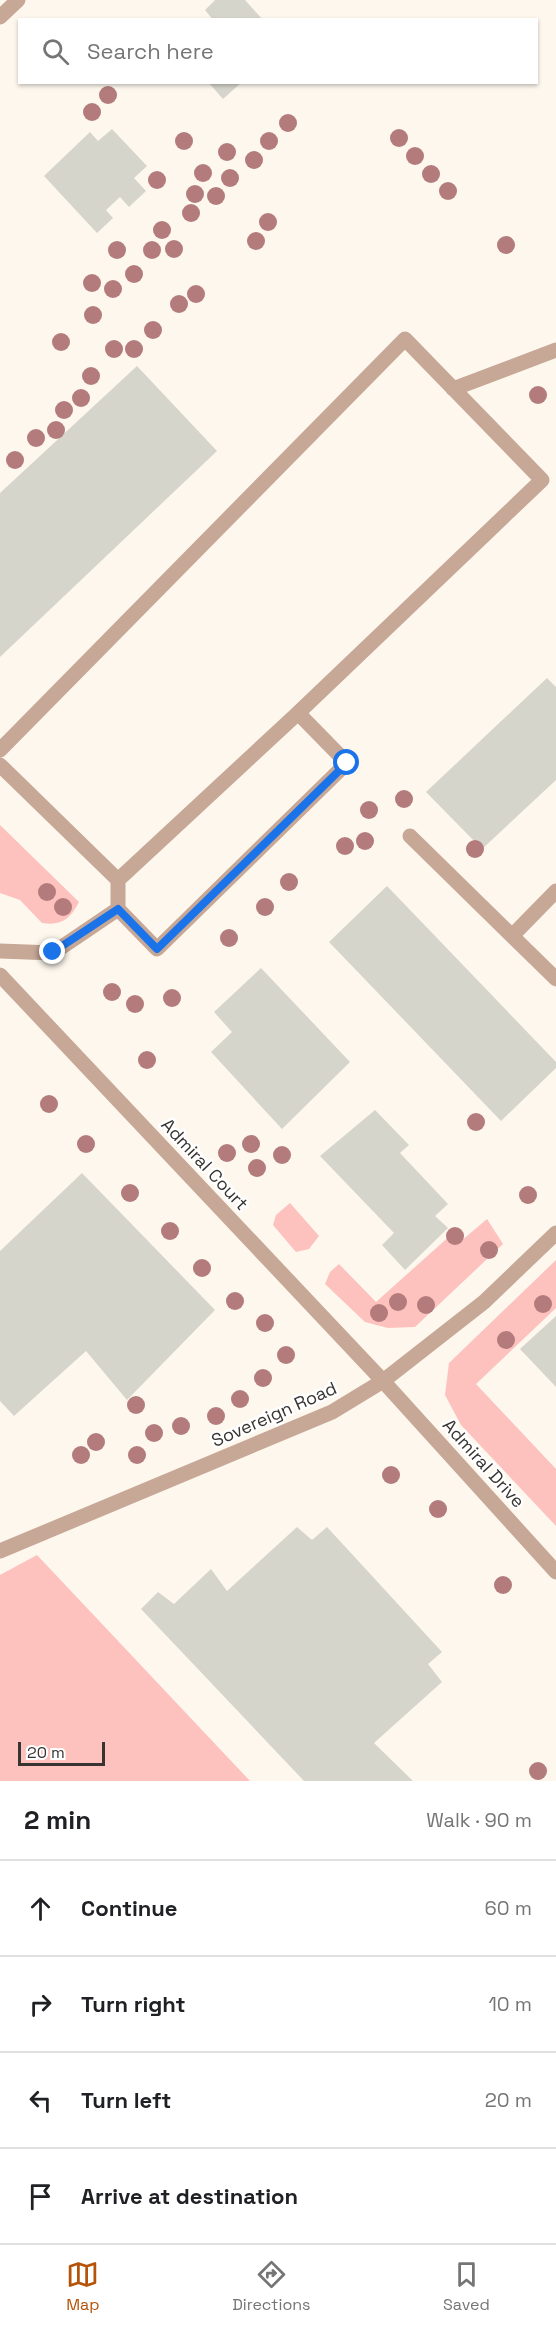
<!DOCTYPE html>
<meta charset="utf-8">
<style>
body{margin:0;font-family:"Space Grotesk",sans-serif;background:#f2f2f2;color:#202124}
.scale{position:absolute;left:18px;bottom:15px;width:87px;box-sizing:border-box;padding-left:6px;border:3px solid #373431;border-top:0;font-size:16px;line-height:21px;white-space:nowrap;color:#373431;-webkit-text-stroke:4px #fff;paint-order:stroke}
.stop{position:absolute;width:18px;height:18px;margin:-14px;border:4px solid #1a73e8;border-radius:50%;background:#fff}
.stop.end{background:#1a73e8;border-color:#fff;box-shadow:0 2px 6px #0008}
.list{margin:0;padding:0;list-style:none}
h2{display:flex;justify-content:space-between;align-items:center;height:78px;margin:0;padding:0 24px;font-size:26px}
h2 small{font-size:20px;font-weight:400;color:#757577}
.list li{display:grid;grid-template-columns:39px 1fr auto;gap:18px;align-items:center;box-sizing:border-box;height:96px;padding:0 24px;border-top:2px solid #e0e0e0}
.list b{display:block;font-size:22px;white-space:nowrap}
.list em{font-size:20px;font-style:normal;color:#757577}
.icon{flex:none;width:33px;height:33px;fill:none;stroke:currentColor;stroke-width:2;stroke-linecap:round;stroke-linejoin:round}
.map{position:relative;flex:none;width:556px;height:1781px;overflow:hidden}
.search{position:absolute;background:#fff;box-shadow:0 2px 4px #0004;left:18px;right:18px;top:18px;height:66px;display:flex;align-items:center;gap:15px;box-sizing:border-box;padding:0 21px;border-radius:0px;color:#757577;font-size:22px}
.sheet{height:462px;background:#fff}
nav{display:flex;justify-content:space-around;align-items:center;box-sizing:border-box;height:84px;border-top:2px solid #e0e0e0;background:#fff;font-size:16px;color:#757577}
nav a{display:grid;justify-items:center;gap:3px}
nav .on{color:#b45309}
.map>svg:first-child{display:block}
.green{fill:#fdc1be}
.building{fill:#d6d5cc}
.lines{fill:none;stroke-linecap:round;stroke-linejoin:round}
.minor{stroke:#c7a796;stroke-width:15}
.tree{fill:#b37b7b}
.route{stroke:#1a73e8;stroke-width:8}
.labels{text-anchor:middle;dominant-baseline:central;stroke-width:5;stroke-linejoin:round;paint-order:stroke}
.street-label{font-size:18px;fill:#373431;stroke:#fff}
</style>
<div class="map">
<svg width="556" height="1781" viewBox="0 0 556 1781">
<rect width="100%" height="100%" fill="#fdf7ee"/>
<!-- green -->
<path class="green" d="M 0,825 L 79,902 C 70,919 62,926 42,923 L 20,900 L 0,893 Z
M 290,1203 L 319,1236 L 309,1249 L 296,1252 L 273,1225 L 276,1215 Z
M 487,1219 L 503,1244 L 415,1327 L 388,1328 L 365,1322 L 325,1284 L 330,1272 L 339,1264 L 376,1302 L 452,1234 L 460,1242 Z
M 556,1260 L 556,1308 L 476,1384 L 556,1469 L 556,1526 L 461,1425 L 445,1395 L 449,1363 Z
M 37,1555 L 250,1781 L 0,1781 L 0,1575 Z"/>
<!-- building -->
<path class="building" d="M 215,0 L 245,0 L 263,20 L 213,20 L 205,10 Z
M 208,82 L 242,82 L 223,99 Z
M 112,129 L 147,166 L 134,178 L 146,191 L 129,207 L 120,197 L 106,210 L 113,218 L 97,233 L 44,176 L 90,132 L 98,141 Z
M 137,366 L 217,451 L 0,657 L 0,493 Z
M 547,678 L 556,687 L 556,780 L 482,849 L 426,792 Z
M 387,886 L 556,1062 L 556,1068 L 501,1121 L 329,942 Z
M 261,968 L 350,1062 L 282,1129 L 211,1052 L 232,1032 L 214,1012 Z
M 375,1110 L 409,1145 L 400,1153 L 448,1204 L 435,1216 L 448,1228 L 405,1270 L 382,1245 L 394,1233 L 320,1156 Z
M 82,1173 L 215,1310 L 127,1400 L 86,1351 L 14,1416 L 0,1401 L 0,1251 Z
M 556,1316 L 556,1387 L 520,1349 Z
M 297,1527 L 312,1540 L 327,1527 L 442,1652 L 428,1664 L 442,1682 L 374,1743 L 413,1781 L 304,1781 L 141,1609 L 158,1592 L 174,1604 L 211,1569 L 227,1591 Z"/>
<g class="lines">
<!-- minor -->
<path class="minor" d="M 0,17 L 18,0
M 453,389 L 556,350
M 0,750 L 405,339 L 542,480 L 298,713 L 347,763 L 157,949 L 118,909 L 53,953 L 0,951
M 0,765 L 118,880 L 118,909
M 410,836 L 556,979
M 118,880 L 298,713
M 512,936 L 556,891
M 0,975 L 383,1381 L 556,1572
M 0,1551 L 332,1412 L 383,1381 L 484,1302 L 556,1233"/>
</g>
<!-- trees -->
<g class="tree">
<circle cx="108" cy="95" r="9"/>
<circle cx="92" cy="112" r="9"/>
<circle cx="288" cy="123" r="9"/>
<circle cx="399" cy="138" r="9"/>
<circle cx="184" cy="141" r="9"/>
<circle cx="269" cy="141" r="9"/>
<circle cx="227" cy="152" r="9"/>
<circle cx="415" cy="156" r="9"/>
<circle cx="254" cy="160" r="9"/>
<circle cx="203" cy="173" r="9"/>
<circle cx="431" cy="174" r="9"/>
<circle cx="230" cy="178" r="9"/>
<circle cx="157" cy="180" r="9"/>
<circle cx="448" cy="191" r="9"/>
<circle cx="195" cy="194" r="9"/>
<circle cx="216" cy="196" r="9"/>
<circle cx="191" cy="213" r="9"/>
<circle cx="268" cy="222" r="9"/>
<circle cx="162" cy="230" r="9"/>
<circle cx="256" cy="241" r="9"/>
<circle cx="506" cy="245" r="9"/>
<circle cx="174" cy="249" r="9"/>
<circle cx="117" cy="250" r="9"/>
<circle cx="152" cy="250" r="9"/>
<circle cx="134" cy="274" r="9"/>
<circle cx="92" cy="283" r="9"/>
<circle cx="113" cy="289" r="9"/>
<circle cx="196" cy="294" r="9"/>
<circle cx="179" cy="304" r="9"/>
<circle cx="93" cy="315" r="9"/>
<circle cx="153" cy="330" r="9"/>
<circle cx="61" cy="342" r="9"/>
<circle cx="114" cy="349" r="9"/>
<circle cx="134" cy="349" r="9"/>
<circle cx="91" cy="376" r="9"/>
<circle cx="538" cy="395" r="9"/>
<circle cx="81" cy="398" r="9"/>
<circle cx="64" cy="410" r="9"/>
<circle cx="56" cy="430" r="9"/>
<circle cx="36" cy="438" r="9"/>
<circle cx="15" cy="460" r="9"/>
<circle cx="404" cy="799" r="9"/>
<circle cx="369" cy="810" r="9"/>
<circle cx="365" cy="841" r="9"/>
<circle cx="345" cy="846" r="9"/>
<circle cx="475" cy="849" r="9"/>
<circle cx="289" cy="882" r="9"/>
<circle cx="47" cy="892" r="9"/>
<circle cx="63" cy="907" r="9"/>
<circle cx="265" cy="907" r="9"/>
<circle cx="229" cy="938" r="9"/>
<circle cx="112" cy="992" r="9"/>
<circle cx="172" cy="998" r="9"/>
<circle cx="135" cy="1004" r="9"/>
<circle cx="147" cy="1060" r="9"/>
<circle cx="49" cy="1104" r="9"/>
<circle cx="476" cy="1122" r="9"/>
<circle cx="86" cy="1144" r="9"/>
<circle cx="251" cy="1144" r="9"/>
<circle cx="227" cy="1153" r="9"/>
<circle cx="282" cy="1155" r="9"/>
<circle cx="257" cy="1168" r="9"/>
<circle cx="130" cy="1193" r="9"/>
<circle cx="528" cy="1195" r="9"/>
<circle cx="170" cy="1231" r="9"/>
<circle cx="455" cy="1236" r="9"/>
<circle cx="489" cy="1250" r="9"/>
<circle cx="202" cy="1268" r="9"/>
<circle cx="235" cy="1301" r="9"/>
<circle cx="398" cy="1302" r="9"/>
<circle cx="543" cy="1304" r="9"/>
<circle cx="426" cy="1305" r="9"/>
<circle cx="379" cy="1313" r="9"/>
<circle cx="265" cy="1323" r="9"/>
<circle cx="506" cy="1340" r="9"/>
<circle cx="286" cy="1355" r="9"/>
<circle cx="263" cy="1378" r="9"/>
<circle cx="240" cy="1399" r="9"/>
<circle cx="136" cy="1405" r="9"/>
<circle cx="216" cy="1416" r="9"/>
<circle cx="181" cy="1426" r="9"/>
<circle cx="154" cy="1433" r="9"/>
<circle cx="96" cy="1442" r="9"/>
<circle cx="81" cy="1455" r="9"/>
<circle cx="137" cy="1455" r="9"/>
<circle cx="391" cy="1475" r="9"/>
<circle cx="438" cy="1509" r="9"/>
<circle cx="503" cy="1585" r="9"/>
<circle cx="538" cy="1771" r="9"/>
</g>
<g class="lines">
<!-- route -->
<path class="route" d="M 53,952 L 118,909 L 157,949 L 347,763"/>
</g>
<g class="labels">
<!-- street labels -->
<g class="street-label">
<text transform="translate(205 1164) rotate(47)">Admiral Court</text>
<text transform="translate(274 1414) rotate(-24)">Sovereign Road</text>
<text transform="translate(484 1463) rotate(48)">Admiral Drive</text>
</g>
</g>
</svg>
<div class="scale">20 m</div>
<div class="stop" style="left:347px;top:763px"></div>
<div class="stop end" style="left:53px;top:952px"></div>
<div class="search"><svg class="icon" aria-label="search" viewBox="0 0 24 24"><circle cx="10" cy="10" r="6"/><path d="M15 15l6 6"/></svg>Search here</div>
</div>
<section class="sheet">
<h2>2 min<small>Walk · 90 m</small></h2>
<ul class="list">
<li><svg class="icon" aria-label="ahead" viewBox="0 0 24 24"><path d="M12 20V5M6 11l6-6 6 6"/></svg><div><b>Continue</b></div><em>60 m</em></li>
<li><svg class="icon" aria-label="right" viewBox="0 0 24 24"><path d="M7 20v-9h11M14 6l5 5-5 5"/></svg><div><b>Turn right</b></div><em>10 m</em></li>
<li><svg class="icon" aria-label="left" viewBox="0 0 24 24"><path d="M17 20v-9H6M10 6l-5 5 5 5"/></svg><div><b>Turn left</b></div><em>20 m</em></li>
<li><svg class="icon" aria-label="arrive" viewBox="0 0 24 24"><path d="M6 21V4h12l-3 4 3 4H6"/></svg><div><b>Arrive at destination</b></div></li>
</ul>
</section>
<nav>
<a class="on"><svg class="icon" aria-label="map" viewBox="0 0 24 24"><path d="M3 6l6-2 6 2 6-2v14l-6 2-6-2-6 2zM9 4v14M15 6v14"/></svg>Map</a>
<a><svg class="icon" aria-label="directions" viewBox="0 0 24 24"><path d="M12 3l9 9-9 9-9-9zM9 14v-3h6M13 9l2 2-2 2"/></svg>Directions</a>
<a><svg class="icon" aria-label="saved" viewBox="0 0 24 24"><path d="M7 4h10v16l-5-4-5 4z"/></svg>Saved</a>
</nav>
